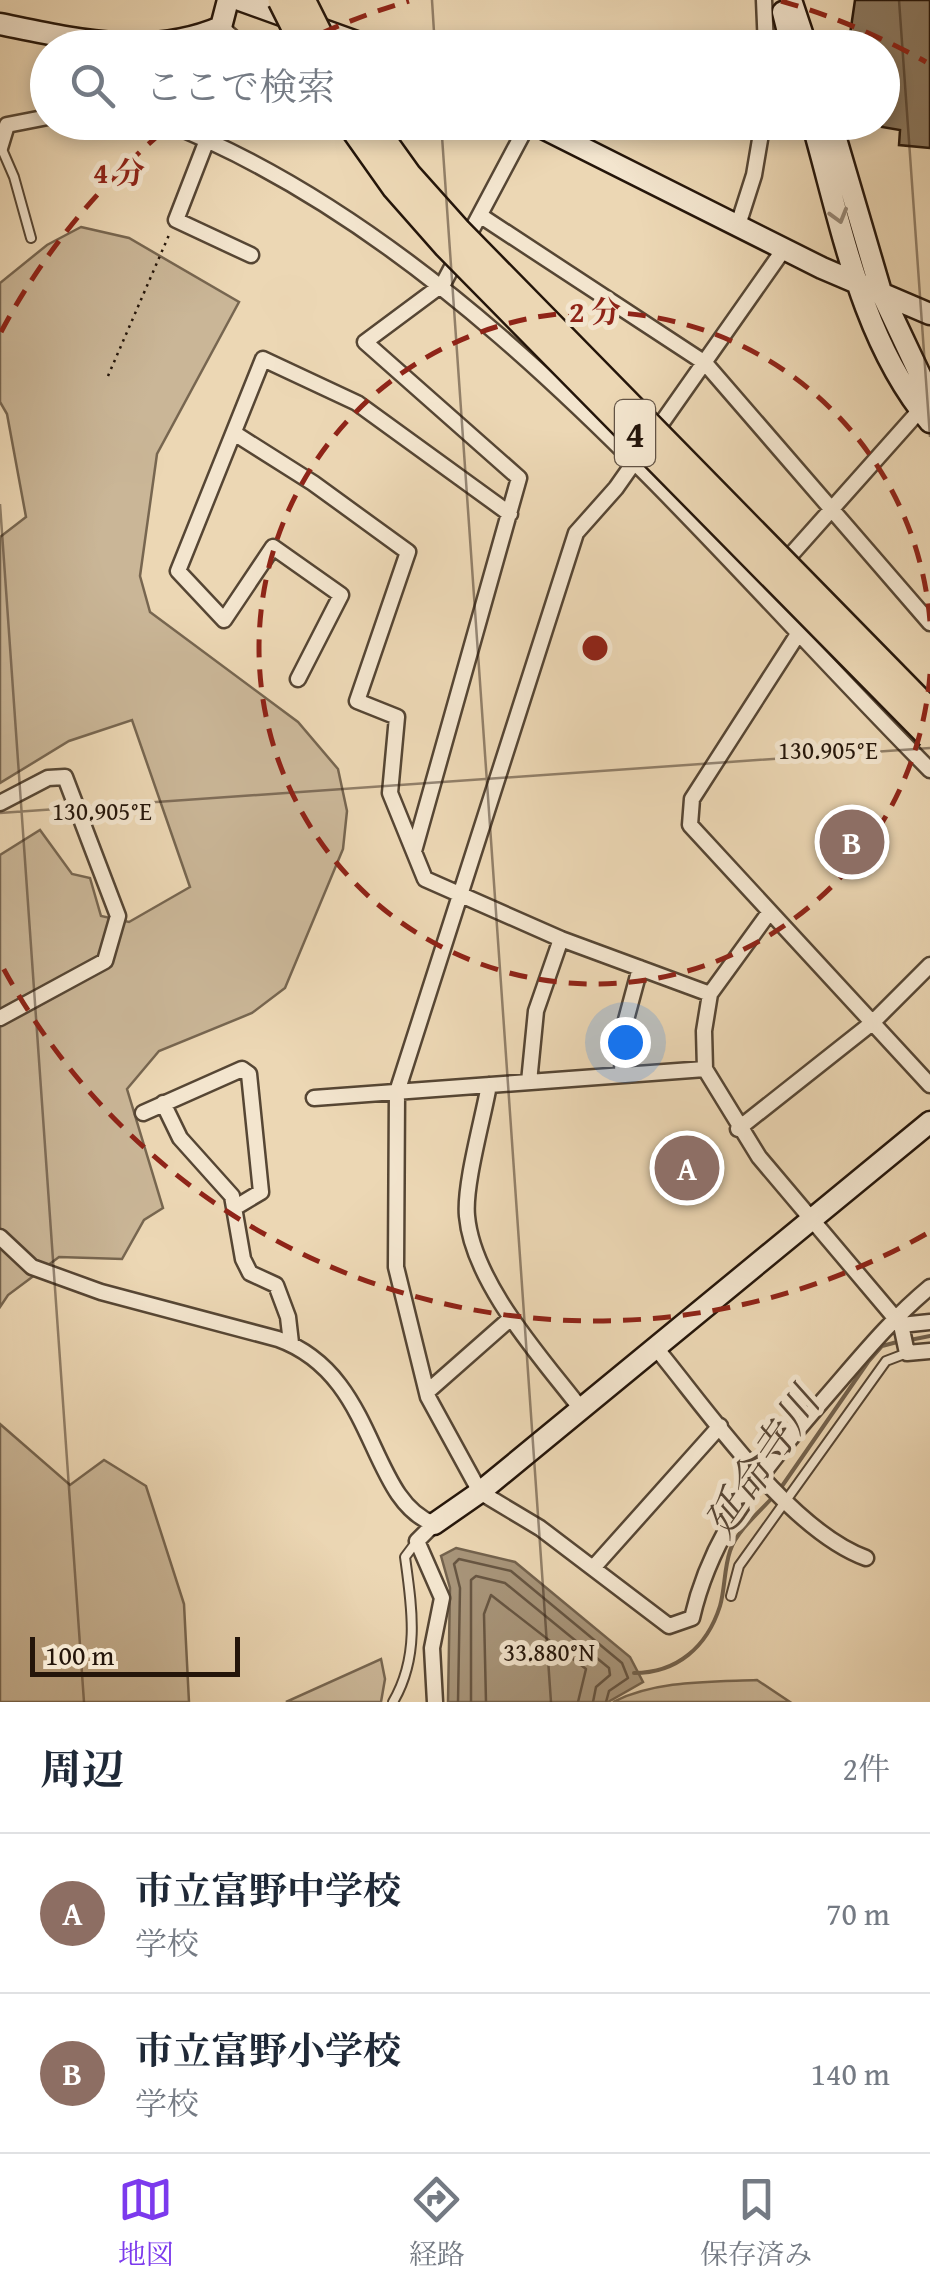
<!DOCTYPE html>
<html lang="ja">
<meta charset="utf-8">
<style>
body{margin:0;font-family:"Gentium Book Plus","Noto Serif JP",serif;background:#f6f6f7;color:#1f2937}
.scale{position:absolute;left:30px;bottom:25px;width:210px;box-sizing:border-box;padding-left:10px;border:5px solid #24150a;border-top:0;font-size:28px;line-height:35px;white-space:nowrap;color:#24150a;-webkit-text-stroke:8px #f3e5ce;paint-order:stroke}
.you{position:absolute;left:625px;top:1042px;width:35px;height:35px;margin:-25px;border:8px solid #fff;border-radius:50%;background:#1a73e8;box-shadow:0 0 0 15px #1a73e833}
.badge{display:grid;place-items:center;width:65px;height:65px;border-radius:50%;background:#7c3aed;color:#fff;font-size:32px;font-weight:700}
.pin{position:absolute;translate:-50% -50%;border:5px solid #fff;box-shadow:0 2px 10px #0006}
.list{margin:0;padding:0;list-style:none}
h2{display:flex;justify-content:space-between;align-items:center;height:130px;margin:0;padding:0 40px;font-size:42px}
h2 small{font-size:32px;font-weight:400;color:#747a83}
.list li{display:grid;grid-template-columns:65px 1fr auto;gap:30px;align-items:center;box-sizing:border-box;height:160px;padding:0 40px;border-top:2px solid #e0e1e3}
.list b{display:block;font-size:38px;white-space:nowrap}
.list p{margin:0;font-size:32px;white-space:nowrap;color:#747a83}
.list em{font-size:32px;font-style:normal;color:#747a83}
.icon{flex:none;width:55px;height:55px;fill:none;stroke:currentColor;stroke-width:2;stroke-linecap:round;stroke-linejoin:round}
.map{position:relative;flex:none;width:930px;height:1702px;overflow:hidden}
.search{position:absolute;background:#fff;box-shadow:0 5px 15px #0003;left:30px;right:30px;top:30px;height:110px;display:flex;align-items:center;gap:25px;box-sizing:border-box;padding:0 35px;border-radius:55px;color:#747a83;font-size:38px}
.sheet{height:450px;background:#fff}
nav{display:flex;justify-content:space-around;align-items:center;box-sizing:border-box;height:140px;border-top:2px solid #e0e1e3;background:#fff;font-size:28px;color:#747a83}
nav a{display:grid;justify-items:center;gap:5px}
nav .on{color:#7c3aed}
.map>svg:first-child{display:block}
.green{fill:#cab697;stroke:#776650;stroke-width:2.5}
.water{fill:#a8957a;stroke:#73624d;stroke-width:2.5}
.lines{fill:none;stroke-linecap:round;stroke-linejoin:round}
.shore{stroke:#665542;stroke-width:2.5}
.stream{stroke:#73624d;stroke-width:4}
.building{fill:#8c7a62;stroke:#24150a;stroke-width:2.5}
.lane-casing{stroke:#564634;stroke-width:12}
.street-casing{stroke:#564634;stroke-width:19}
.secondary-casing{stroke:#24150a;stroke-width:25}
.path{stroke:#24150a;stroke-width:2.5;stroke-dasharray:2.5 5;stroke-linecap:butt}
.lane{stroke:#f3e5ce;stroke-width:8}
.street{stroke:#f3e5ce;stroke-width:14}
.secondary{stroke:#f3e5ce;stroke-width:20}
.highway-bridge-casing{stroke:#24150a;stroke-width:30;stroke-linecap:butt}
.highway-bridge{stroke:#ecd7b4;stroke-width:25}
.oneway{stroke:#968776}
.ticks{fill:none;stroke:#24150a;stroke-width:2.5;stroke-opacity:0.45}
.ring{fill:none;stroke:#8f2418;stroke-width:5;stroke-dasharray:18 12}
.labels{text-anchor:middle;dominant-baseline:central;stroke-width:10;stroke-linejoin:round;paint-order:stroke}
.shield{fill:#f3e5ce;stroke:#625345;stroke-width:2.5}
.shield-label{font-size:38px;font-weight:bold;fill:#24150a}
.water-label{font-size:42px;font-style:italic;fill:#594837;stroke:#f3e5ce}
.ticks-label{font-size:25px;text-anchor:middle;fill:#24150a;stroke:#f3e5ce;stroke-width:10;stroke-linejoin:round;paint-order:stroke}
.centre{fill:#8f2418;stroke:#f3e5ce;stroke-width:5}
.ring-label{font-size:30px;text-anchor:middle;font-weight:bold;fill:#8f2418;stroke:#f3e5ce;stroke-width:10;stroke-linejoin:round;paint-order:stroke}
</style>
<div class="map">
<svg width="930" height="1702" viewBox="0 0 930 1702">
<rect width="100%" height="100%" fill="#ecd7b4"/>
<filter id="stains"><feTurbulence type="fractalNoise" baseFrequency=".002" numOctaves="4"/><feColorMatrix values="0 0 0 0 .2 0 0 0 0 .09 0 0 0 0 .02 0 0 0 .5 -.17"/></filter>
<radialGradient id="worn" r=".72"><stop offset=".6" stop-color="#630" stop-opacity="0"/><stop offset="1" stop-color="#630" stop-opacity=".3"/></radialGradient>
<!-- green -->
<path class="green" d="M 81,227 L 129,238 L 239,302 L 157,454 L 140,576 L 150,612 L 298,722 L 338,769 L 347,811 L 343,849 L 285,988 L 252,1013 L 159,1051 L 127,1089 L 163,1208 L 144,1220 L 122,1259 L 59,1257 L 8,1295 L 0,1307 L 0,855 L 40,830 L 72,874 L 90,878 L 101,916 L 129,922 L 190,887 L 132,720 L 69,741 L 0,783 L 0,537 L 26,517 L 7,414 L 0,402 L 0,283 L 47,245 Z
M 0,1424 L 70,1485 L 104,1460 L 146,1486 L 184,1604 L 189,1702 L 0,1702 Z
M 381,1659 L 385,1679 L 381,1702 L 286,1702 Z
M 757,1680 L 790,1702 L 613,1702 C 656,1680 710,1682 757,1680 Z"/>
<!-- water -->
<path class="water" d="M 456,1548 L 515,1562 L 630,1657 L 643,1682 L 608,1702 L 448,1702 L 450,1588 L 441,1556 Z"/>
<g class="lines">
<!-- shore -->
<path class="shore" d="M 458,1702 L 460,1588 L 454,1564 L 459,1559 L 511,1571 L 622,1663 L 628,1678 L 609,1691 L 606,1702
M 471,1702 L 471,1580 L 476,1576 L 505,1583 L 609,1668 L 610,1675 L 596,1687 L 593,1702
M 486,1702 L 484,1614 L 491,1595 L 586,1669 L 578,1702"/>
<!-- stream -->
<path class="stream" d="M 910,1340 L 930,1336
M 780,1489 L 868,1362 L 882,1346 L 901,1341
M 634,1673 C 677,1673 707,1647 720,1606 C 725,1589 724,1569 730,1551 C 736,1532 760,1511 774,1496"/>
</g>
<!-- building -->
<path class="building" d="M 855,0 L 930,0 L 930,148 L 899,145 L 900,130 L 882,127 L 882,48 L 848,48 Z"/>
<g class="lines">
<!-- lane casing -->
<g class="lane-casing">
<path id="lane" d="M 1,147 L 14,177 L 31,238
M 731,1596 L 739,1566 L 886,1361 L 907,1353
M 393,1702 C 420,1656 412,1608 405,1557 L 417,1541"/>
</g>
<!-- street casing -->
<g class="street-casing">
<path id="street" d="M 764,0 L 766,48
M 221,27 L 239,43 L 237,48
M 164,122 C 467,240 705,544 930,770
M 207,140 L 176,220 L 251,255
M 0,148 L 7,125 L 48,117
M 481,216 L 705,363 L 930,623
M 738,225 L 754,175 L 763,122
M 784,249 L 616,488 L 576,533 L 397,1092 L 396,1267 L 428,1397 L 480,1492 L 540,1528 L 669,1626 L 692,1618 C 712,1530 767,1465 825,1398 C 859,1359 890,1320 930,1287
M 234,433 L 313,483 L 408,552 L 357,701 L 397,717 L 390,793 L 425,879 L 561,939 L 710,994
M 781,566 L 920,410
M 798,634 L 692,799 L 690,825 L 930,1085
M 298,679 L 341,595 L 273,547 L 224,620 L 178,571 L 263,359 L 357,403 L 510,514
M 0,803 L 48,778 L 65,777 L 118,916 L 105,961 L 0,1018
M 414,851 L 519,478 L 365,342 L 443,284 L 529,122
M 768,914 L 710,994 L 704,1031 L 705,1069 L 759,1157 L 901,1325 L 907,1353 L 930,1351
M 622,1075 L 623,1031 L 640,968
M 529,1082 L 536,1011 L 561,939
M 489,1085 C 483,1119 464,1185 467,1216 C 473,1283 541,1357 581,1409
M 314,1098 L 705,1069
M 163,1103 L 180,1138 L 232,1196 L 243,1259 L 250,1273 L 276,1285 L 288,1317 L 291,1343
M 143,1113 L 242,1069 L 249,1074 L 261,1192 L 236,1207
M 738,1129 L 872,1023 L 930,965
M 0,1237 L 32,1267 L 101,1292 L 278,1339 C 378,1375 367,1499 434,1524 L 417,1541 L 442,1598 L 432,1648 L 435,1702
M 901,1325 L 930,1322
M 656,1348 C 708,1411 789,1530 866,1558
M 427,1392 L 511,1318
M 593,1568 L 720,1426"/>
</g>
<!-- secondary casing -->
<g class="secondary-casing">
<path id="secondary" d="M 240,0 L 373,48
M 791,0 L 807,48
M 783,12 L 792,48
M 0,24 C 74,39 149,58 221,27 L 228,0
M 531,122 L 822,268 L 930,314
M 812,122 C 841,223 861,340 930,422
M 831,122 L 881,292 L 930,396
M 434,1524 L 480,1492 L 930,1122"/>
</g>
<!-- path -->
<path class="path" d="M 108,376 L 169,235"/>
<!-- lane -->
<use href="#lane" class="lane"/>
<!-- street -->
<use href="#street" class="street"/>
<!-- secondary -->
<use href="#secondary" class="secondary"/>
<!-- highway-bridge casing -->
<g class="highway-bridge-casing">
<path id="highway-bridge" d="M 281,0 L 305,48
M 302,0 L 326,48
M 349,122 L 395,187 L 447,246 L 930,736
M 370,122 L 408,175 L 459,232 L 930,712"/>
</g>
<!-- highway-bridge -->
<use href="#highway-bridge" class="highway-bridge"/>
</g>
<!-- one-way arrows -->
<defs><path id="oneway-chevron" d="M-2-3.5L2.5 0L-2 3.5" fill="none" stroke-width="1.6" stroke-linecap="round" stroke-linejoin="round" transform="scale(2.5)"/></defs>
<use class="oneway" href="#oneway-chevron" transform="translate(839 216) rotate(74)"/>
<!-- ticks -->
<path class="ticks" d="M 432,0 L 435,48M 899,0 L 930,437M 441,122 L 551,1702M 0,504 L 84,1702M 0,813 L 930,748"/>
<!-- distance rings -->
<g class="ring">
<path d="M930 674A336 336 0 1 1 930 622"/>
<path d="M926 1234A673 673 0 0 1 1 964M1 332A673 673 0 0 1 171 125M295 46A673 673 0 0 1 409 1M781 1A673 673 0 0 1 926 62"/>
</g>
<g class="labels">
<!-- shield labels -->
<rect class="shield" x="615" y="400" width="40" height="66" rx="8"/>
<g class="shield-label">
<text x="635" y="433">4</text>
</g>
<!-- water labels -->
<g class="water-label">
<text transform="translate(761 1462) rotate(-56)">延命寺川</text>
</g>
</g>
<g class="ticks-label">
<text x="828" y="759">130.905°E</text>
<text x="102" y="820">130.905°E</text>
<text x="549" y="1661">33.880°N</text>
</g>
<circle cx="595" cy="648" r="15" class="centre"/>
<g class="ring-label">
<text x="119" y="183">4 分</text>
<text x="595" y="322">2 分</text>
</g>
<rect width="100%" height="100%" filter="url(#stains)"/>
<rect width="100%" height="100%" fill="url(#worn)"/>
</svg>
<div class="scale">100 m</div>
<div class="you"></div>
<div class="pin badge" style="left:687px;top:1168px;background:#8d6e63">A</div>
<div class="pin badge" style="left:852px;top:842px;background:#8d6e63">B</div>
<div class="search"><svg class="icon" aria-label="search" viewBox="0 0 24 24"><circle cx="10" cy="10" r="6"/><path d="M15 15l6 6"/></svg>ここで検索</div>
</div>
<section class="sheet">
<h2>周辺<small>2件</small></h2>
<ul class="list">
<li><span class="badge" style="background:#8d6e63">A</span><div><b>市立富野中学校</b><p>学校</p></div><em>70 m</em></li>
<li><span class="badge" style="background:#8d6e63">B</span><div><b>市立富野小学校</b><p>学校</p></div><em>140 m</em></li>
</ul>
</section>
<nav>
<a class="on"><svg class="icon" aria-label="map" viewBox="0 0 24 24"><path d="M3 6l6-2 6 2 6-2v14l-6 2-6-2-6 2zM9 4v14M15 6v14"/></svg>地図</a>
<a><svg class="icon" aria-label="directions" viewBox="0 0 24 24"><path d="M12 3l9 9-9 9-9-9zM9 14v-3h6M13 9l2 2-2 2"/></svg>経路</a>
<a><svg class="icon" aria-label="saved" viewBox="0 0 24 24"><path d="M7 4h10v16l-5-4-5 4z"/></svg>保存済み</a>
</nav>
